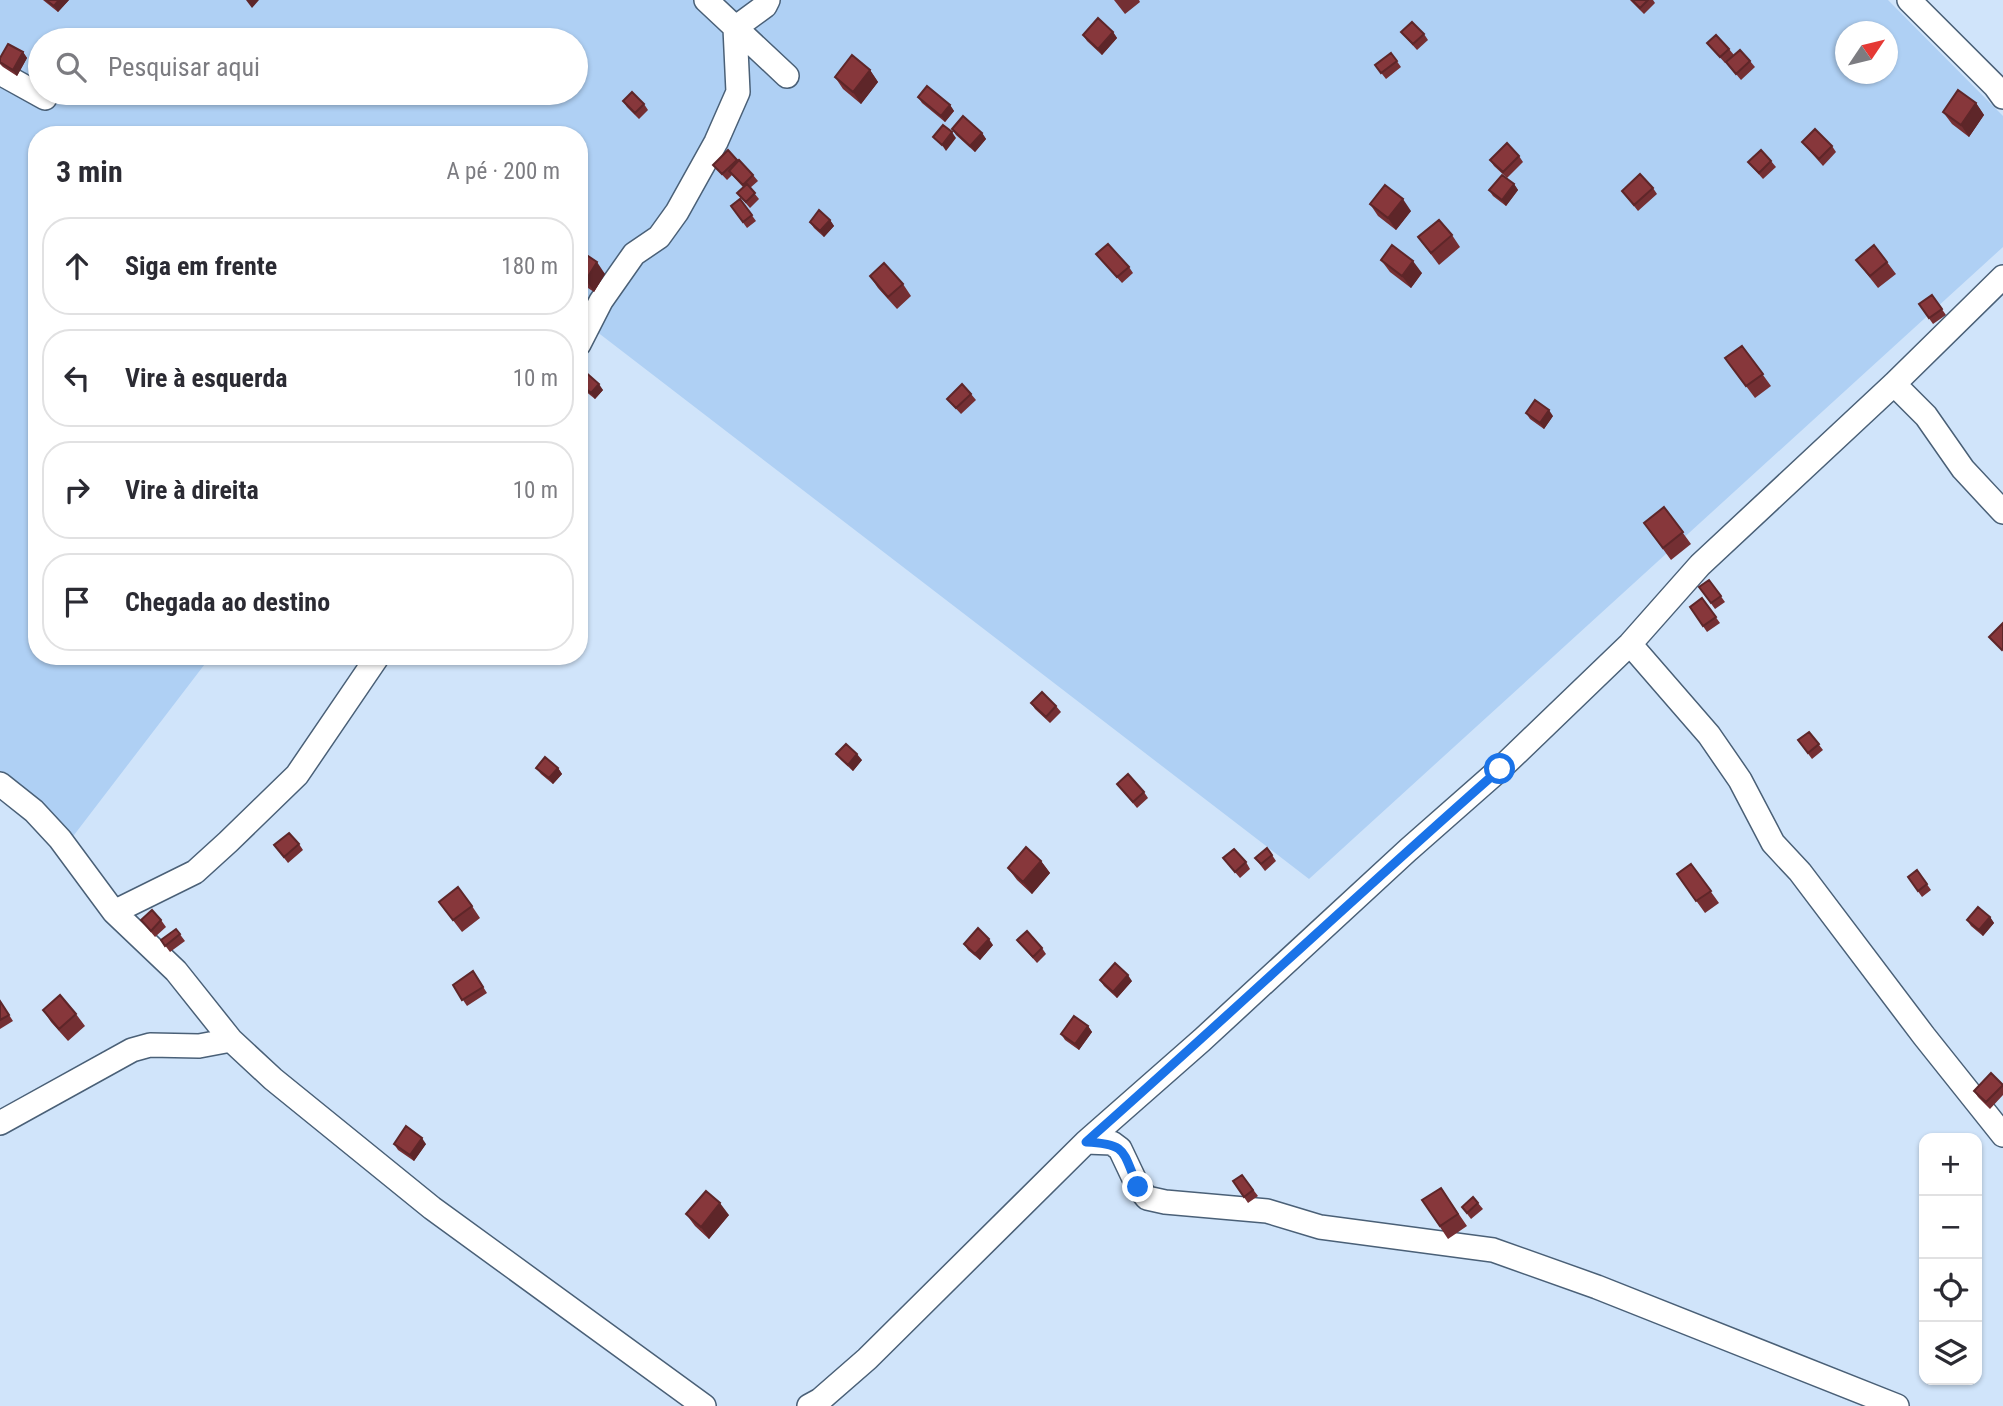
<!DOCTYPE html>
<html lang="pt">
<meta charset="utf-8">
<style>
body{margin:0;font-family:"Roboto Condensed",sans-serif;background:#f2f2f3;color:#2b2b33}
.controls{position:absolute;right:21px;bottom:21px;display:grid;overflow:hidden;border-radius:14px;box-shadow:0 2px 5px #0004}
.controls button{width:63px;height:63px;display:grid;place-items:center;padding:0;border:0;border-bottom:2px solid #e1e1e2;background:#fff;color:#2b2b33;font:35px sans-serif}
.compass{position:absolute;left:1835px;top:21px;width:63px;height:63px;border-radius:50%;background:#fff;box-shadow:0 2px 5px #0004;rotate:55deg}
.stop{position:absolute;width:21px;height:21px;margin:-16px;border:5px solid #1a73e8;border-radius:50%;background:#fff}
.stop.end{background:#1a73e8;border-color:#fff;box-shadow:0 2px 7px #0008}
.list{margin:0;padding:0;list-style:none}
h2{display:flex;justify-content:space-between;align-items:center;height:91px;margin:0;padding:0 28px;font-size:30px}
h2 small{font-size:23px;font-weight:400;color:#7c7c81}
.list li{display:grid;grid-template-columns:46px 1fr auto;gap:21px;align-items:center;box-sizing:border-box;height:98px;margin:0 14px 14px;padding:0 14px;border:2px solid #e1e1e2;border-radius:28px}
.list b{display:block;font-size:26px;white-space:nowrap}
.list em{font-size:23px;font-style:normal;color:#7c7c81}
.icon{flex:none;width:38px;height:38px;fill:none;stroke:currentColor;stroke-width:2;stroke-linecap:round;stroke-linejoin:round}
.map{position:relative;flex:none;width:2003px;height:1406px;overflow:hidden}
.search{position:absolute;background:#fff;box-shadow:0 2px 5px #0004;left:28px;top:28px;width:560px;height:77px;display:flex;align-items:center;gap:18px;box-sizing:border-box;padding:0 24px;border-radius:38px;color:#7c7c81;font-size:26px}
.panel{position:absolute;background:#fff;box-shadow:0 2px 5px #0004;left:28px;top:126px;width:560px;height:539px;border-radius:28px}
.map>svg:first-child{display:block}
.green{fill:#afd0f4;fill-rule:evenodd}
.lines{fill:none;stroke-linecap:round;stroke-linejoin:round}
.minor-casing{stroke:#4a6077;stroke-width:26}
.minor{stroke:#fff;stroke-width:23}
.wall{fill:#742f33}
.shaded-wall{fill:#5e2629}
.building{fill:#87373b;stroke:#5e2629;stroke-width:2}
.route{stroke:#1a73e8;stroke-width:9}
</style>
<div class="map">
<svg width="2003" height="1406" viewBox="0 0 2003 1406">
<rect width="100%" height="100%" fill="#d0e4fa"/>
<!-- green -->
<path class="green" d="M 0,0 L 1888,0 L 2003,116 L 2003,247 L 1309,879 L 579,318 L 579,135 L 37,135 L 37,656 L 211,656 L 71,839 L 0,781 ZM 1846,32 L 1888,32 L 1888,74 L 1846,74 ZM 40,40 L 576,40 L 576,93 L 40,93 Z"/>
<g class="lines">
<!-- minor casing -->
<g class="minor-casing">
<path id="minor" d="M 706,0 L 787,76
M 1909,0 L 1995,86 L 2003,97
M 0,73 L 45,98
M 579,344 L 601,301 L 634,254 L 659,237 L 677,212 L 716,142 L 738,92 L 735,28 L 765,6 L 768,0
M 1894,384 L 1926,416 L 1963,469 L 2003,512
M 1630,644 L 1709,735 L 1740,780 L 1773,843 L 1800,872 L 1924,1036 L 2003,1135
M 0,784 L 34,811 L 60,839 L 114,912 L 176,971 L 231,1040 L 273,1079 L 432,1208 L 704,1406
M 114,912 L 195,872 L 228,842 L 297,775 L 378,656
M 0,1123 L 132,1050 L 150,1045 L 199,1046 L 231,1040
M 1086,1142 L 1112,1143 L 1120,1149 L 1138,1187 L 1147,1198 L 1165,1202 L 1267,1211 L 1320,1227 L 1493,1250 L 1597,1287 L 1897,1406
M 809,1406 L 820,1400 L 867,1359 L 1086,1142 L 1202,1040 L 1408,850 L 1500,769 L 1630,644 L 1700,565 L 1894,384 L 2003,277"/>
</g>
<!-- minor -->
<use href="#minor" class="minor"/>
</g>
<!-- wall -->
<path class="wall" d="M 43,0 L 69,0 L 58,12 Z
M 1114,0 L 1139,0 L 1140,2 L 1125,14 Z
M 1630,0 L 1653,0 L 1655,3 L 1644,14 Z
M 1113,32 L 1117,38 L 1102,55 L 1087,41 L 1083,35 Z
M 1401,32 L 1424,34 L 1428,40 L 1417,50 Z
M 1707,43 L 1729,49 L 1734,55 L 1725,63 Z
M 23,52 L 27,58 L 17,76 L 3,67 L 0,64 L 0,58 Z
M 1391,53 L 1401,67 L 1386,79 L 1375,65 Z
M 1750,61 L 1755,67 L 1741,80 L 1726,62 Z
M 870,70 L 878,82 L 861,104 L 843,89 L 835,77 Z
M 918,97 L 950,105 L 954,111 L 945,122 L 922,103 Z
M 623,101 L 644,104 L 648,110 L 639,119 L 627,107 Z
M 1976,103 L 1984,115 L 1969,137 L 1952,124 L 1943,112 Z
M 952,129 L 982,133 L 986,139 L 975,152 L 956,135 Z
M 1802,142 L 1832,146 L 1836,152 L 1823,166 Z
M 728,150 L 738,161 L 753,175 L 758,181 L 750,188 L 759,199 L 750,208 L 737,193 L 743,187 L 732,175 L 727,180 L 713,165 Z
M 1519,156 L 1523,162 L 1507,178 L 1494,166 L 1490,160 Z
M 1771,161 L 1776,167 L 1763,179 L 1748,162 Z
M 1514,184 L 1518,190 L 1506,206 L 1493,196 L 1489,190 Z
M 1653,188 L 1657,194 L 1638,211 L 1622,191 Z
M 740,199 L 756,221 L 747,228 L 731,206 Z
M 1370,204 L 1411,211 L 1396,230 L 1378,216 Z
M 830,220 L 834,226 L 824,237 L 814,228 L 810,222 Z
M 1452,235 L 1460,247 L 1439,265 L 1418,237 Z
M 579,250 L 605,274 L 594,292 L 579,282 Z
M 1096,254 L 1129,267 L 1133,273 L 1122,283 Z
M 1381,260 L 1422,273 L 1411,288 L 1390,272 Z
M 1856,260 L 1887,262 L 1896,274 L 1878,288 Z
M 870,276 L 903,284 L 911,296 L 897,309 L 878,288 Z
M 1932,295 L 1946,315 L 1933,324 L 1919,304 Z
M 1742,346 L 1771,386 L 1755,398 L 1725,358 Z
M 579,374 L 603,390 L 595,399 L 579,386 Z
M 971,394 L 976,400 L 961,414 L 947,399 Z
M 1526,413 L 1553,416 L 1544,429 L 1530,419 Z
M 1664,507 L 1691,544 L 1671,560 L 1644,523 Z
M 1709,580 L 1725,602 L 1715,609 L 1699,587 Z
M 1702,598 L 1720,623 L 1707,632 L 1690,607 Z
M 1031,703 L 1056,706 L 1061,712 L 1050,723 L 1035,709 Z
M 1809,732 L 1823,750 L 1812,759 L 1798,740 Z
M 836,754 L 862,760 L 853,771 L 841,760 Z
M 536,768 L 558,768 L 562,774 L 553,784 L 541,774 Z
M 1117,784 L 1144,792 L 1148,798 L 1137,808 Z
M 299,844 L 303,850 L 288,863 L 274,845 Z
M 1272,855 L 1276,861 L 1265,871 L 1255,858 Z
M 1223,858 L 1246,862 L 1250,869 L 1240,878 Z
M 1041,861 L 1050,873 L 1032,894 L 1017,880 L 1008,868 Z
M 1691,864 L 1719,903 L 1705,913 L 1677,874 Z
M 1917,870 L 1931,890 L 1922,897 L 1908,877 Z
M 439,902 L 472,906 L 480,918 L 462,932 Z
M 1990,917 L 1994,923 L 1983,936 L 1971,926 L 1967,920 Z
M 141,920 L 161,920 L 166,927 L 155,937 Z
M 176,929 L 185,941 L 170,952 L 161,940 Z
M 1017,940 L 1042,948 L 1046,954 L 1037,963 Z
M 964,944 L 993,945 L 980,960 L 968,950 Z
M 473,971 L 487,993 L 467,1006 L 453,985 Z
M 1100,980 L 1132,981 L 1117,998 L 1104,986 Z
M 0,1001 L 13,1021 L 0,1029 Z
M 43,1010 L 76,1014 L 85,1026 L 68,1041 L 51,1022 Z
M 1088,1026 L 1092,1032 L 1079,1050 L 1065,1040 L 1061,1034 Z
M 2003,1085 L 2003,1095 L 1990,1109 L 1978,1097 L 1974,1091 Z
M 394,1144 L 426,1144 L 414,1161 L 398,1150 Z
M 1242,1175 L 1258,1196 L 1248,1203 L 1233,1181 Z
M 1441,1188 L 1467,1226 L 1448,1239 L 1422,1200 Z
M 1473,1197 L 1483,1209 L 1471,1219 L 1462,1207 Z
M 686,1214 L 729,1215 L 709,1239 L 695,1226 Z"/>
<!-- shaded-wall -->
<path class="shaded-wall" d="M 59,0 L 69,0 L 58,12 L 54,6 Z
M 246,0 L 259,0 L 252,8 Z
M 1113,32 L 1117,38 L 1102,55 L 1098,49 Z
M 23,52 L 27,58 L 17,76 L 13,70 Z
M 870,70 L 878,82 L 861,104 L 853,92 Z
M 1976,103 L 1984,115 L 1969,137 L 1961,125 Z
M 950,105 L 954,111 L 945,122 L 941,116 Z
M 952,132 L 956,138 L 946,151 L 942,145 Z
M 982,133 L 986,139 L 975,152 L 970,146 Z
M 1514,184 L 1518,190 L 1506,206 L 1502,200 Z
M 1403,199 L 1411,211 L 1396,230 L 1388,218 Z
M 830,220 L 834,226 L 824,237 L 820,231 Z
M 1413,261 L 1422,273 L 1411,288 L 1402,276 Z
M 597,262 L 605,274 L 594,292 L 586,280 Z
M 599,384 L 603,390 L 595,399 L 591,393 Z
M 1549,410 L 1553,416 L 1544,429 L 1540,423 Z
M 857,754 L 862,760 L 853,771 L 848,765 Z
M 558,768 L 562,774 L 553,784 L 549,778 Z
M 1041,861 L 1050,873 L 1032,894 L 1023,882 Z
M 1990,917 L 1994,923 L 1983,936 L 1979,930 Z
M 989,939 L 993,945 L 980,960 L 975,954 Z
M 1128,975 L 1132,981 L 1117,998 L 1113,992 Z
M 1088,1026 L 1092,1032 L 1079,1050 L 1075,1044 Z
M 422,1138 L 426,1144 L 414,1161 L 410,1155 Z
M 720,1203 L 729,1215 L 709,1239 L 701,1227 Z"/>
<!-- building -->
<path class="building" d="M 46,0 L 59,0 L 54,6 Z
M 1632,0 L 1648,0 L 1640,8 Z
M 1098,18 L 1113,32 L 1098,49 L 1083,35 Z
M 1412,22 L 1424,34 L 1413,44 L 1401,32 Z
M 1716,35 L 1729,49 L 1720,57 L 1707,43 Z
M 8,44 L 23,52 L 13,70 L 0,62 L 0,58 Z
M 1740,50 L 1750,61 L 1736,74 L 1726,62 Z
M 1391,53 L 1397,61 L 1381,73 L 1375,65 Z
M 852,55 L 870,70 L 853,92 L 835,77 Z
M 927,86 L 950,105 L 941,116 L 918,97 Z
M 1958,90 L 1976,103 L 1961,125 L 1943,112 Z
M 632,92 L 644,104 L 635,113 L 623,101 Z
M 963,116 L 982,133 L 970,146 L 952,129 Z
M 943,125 L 952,132 L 942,145 L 933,137 Z
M 1815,129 L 1832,146 L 1819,159 L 1802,142 Z
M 1507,143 L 1519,156 L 1503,172 L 1490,160 Z
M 728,150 L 737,160 L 722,174 L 713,165 Z
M 1761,150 L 1771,161 L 1759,173 L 1748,162 Z
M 739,160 L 753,175 L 743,185 L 729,171 Z
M 1640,174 L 1653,188 L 1634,205 L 1622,191 Z
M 1502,175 L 1514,184 L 1502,200 L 1489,190 Z
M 747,184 L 755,193 L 746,202 L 737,193 Z
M 1385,185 L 1403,199 L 1388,218 L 1370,204 Z
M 740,199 L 752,215 L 743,222 L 731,206 Z
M 819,210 L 830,220 L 820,231 L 810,222 Z
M 1439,220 L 1452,235 L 1431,253 L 1418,237 Z
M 1108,244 L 1129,267 L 1117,277 L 1096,254 Z
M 1392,245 L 1413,261 L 1402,276 L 1381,260 Z
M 1874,245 L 1887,262 L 1870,276 L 1856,260 Z
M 579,250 L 597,262 L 586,280 L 579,275 Z
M 884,263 L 903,284 L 888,297 L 870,276 Z
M 1932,295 L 1942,309 L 1929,318 L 1919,304 Z
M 1742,346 L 1763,374 L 1746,386 L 1725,358 Z
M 583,370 L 599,384 L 591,393 L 579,383 L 579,374 Z
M 962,384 L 971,394 L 956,408 L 947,399 Z
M 1535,400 L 1549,410 L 1540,423 L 1526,413 Z
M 1664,507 L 1683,532 L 1663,548 L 1644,523 Z
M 1709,580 L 1721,596 L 1711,603 L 1699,587 Z
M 1702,598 L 1716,617 L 1703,626 L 1690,607 Z
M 2003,623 L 2003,649 L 2002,650 L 1989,637 Z
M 1042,692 L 1056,706 L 1046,717 L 1031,703 Z
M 1809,732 L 1819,744 L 1808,753 L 1798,740 Z
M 846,744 L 857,754 L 848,765 L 836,754 Z
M 545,757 L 558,768 L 549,778 L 536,768 Z
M 1128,774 L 1144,792 L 1133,802 L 1117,784 Z
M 289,833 L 299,844 L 284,857 L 274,845 Z
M 1026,847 L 1041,861 L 1023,882 L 1008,868 Z
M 1267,848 L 1272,855 L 1261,864 L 1255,858 Z
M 1234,849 L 1246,862 L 1235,872 L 1223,858 Z
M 1691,864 L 1711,891 L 1696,901 L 1677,874 Z
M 1917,870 L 1927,884 L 1918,891 L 1908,877 Z
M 458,887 L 472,906 L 453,920 L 439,902 Z
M 1978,907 L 1990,917 L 1979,930 L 1967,920 Z
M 152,910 L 161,920 L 151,931 L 141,920 Z
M 978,928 L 989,939 L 975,954 L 964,944 Z
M 176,929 L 180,934 L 165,946 L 161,940 Z
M 1027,931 L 1042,948 L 1033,957 L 1017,940 Z
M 1115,963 L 1128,975 L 1113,992 L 1100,980 Z
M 473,971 L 483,987 L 462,1000 L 453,985 Z
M 60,995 L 76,1014 L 59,1029 L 43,1010 Z
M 0,1001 L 9,1015 L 0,1020 Z
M 1074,1016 L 1088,1026 L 1075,1044 L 1061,1034 Z
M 1991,1073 L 2003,1085 L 1986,1102 L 1974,1091 Z
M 406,1126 L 422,1138 L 410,1155 L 394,1144 Z
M 1242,1175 L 1253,1190 L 1244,1197 L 1233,1181 Z
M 1441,1188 L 1458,1214 L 1440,1226 L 1422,1200 Z
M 706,1191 L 720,1203 L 701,1227 L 686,1214 Z
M 1473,1197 L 1478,1203 L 1467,1213 L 1462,1207 Z"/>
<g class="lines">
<!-- route -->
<path class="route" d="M 1138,1187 C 1122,1151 1128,1144 1086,1142 C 1225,1019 1360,892 1500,769"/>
</g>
</svg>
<div class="controls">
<button>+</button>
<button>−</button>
<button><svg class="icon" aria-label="locate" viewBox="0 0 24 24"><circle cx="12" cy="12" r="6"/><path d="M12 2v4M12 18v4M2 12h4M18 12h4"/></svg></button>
<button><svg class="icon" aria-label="layers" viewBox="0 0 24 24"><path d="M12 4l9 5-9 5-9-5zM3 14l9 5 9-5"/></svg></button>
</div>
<svg class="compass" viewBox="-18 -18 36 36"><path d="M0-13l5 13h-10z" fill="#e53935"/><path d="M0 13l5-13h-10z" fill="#7c7c81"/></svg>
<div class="stop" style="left:1500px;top:769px"></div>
<div class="stop end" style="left:1138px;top:1187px"></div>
<div class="search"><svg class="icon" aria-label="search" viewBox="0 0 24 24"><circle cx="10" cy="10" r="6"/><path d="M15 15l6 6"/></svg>Pesquisar aqui</div>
<section class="panel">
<h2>3 min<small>A pé · 200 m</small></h2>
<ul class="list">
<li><svg class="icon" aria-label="ahead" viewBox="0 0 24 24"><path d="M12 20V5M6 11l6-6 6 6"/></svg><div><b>Siga em frente</b></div><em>180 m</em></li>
<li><svg class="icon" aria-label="left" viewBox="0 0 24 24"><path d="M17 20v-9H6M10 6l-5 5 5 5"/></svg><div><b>Vire à esquerda</b></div><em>10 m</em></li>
<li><svg class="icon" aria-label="right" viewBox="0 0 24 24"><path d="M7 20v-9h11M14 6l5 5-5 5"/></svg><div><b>Vire à direita</b></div><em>10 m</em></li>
<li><svg class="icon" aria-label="arrive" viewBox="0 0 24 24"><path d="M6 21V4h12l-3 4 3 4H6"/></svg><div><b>Chegada ao destino</b></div></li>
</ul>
</section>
</div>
